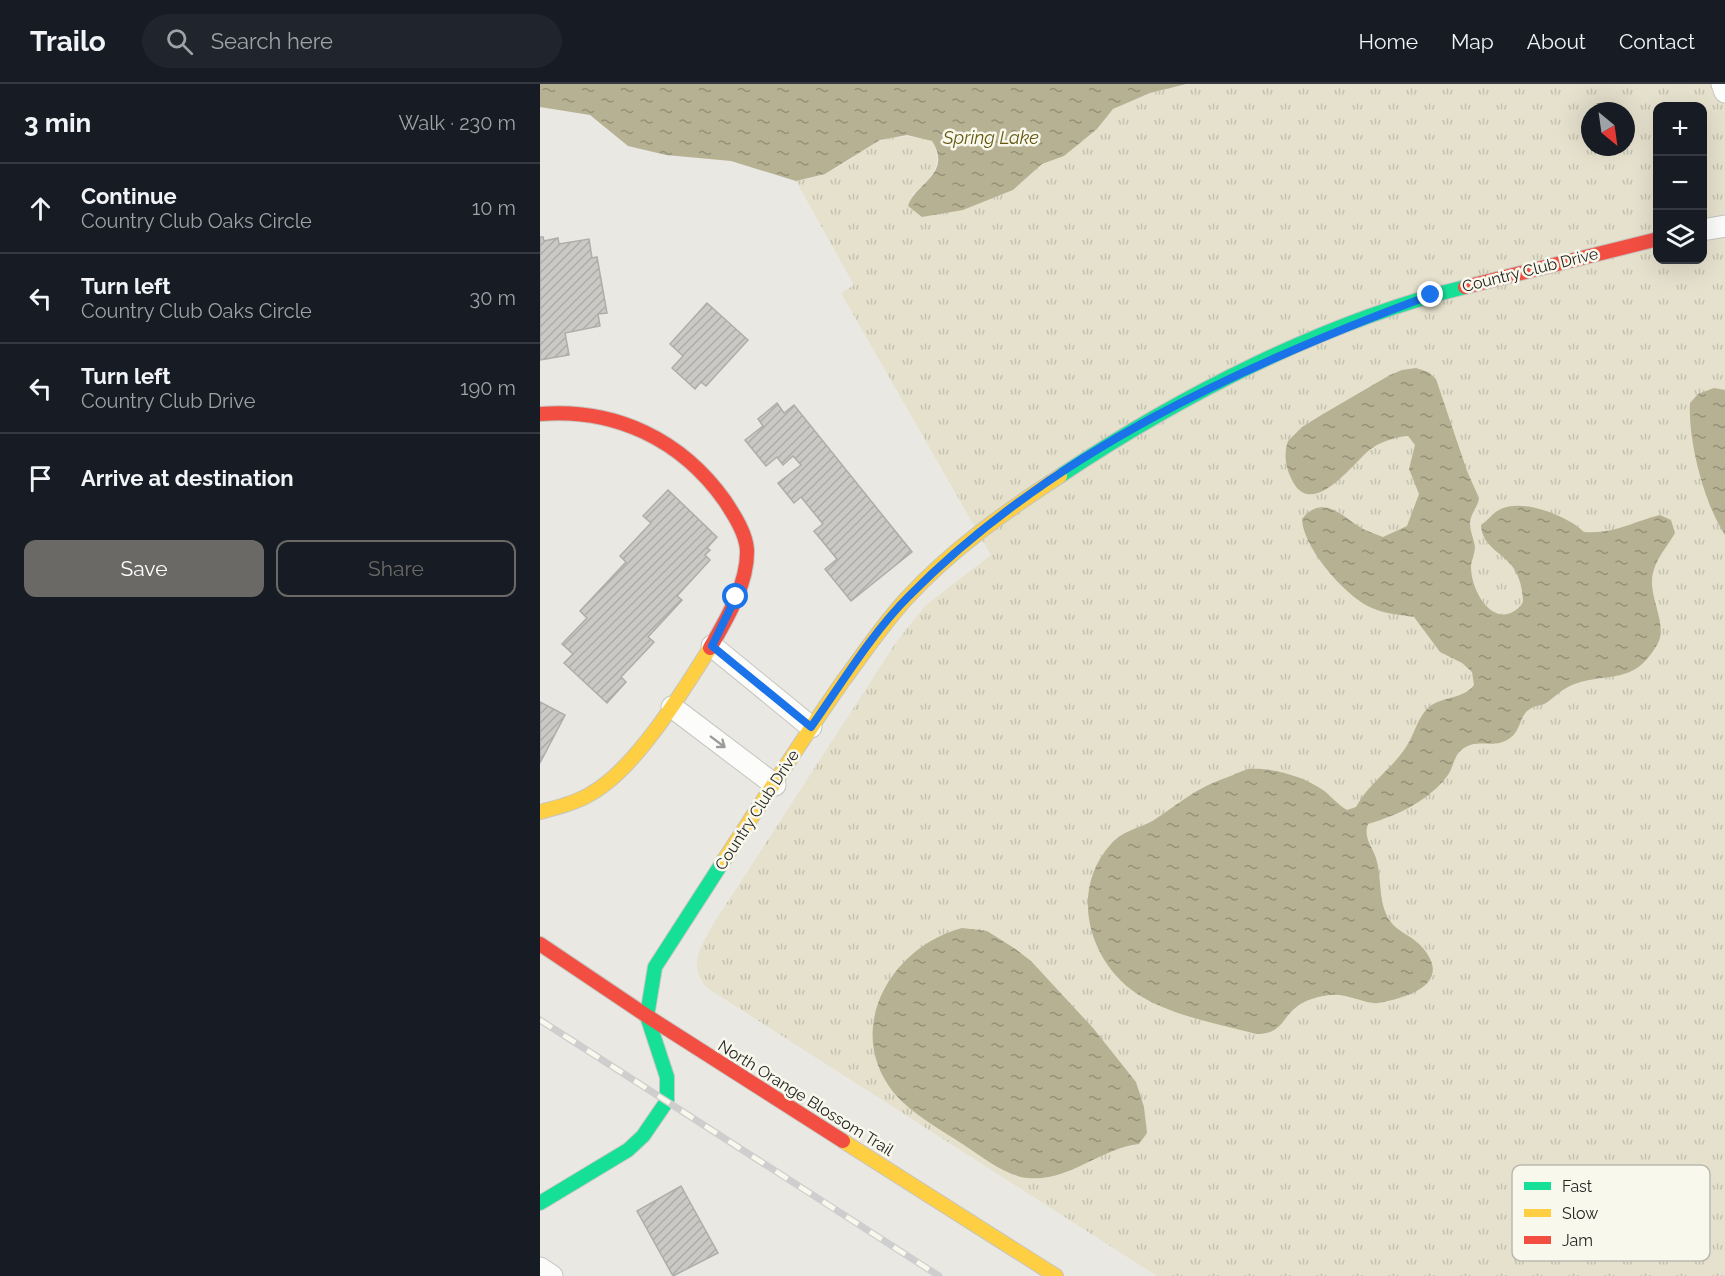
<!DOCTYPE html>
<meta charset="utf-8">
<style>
body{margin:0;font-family:Raleway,sans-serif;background:#20242c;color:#f1f3f6}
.controls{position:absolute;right:18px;top:18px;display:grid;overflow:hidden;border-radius:12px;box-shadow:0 6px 24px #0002}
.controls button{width:54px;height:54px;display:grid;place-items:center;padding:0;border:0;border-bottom:2px solid #363941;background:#171b24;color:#f1f3f6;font:30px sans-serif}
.compass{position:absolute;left:1041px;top:18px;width:54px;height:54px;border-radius:50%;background:#171b24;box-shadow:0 6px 24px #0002;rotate:151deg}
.stop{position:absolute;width:18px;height:18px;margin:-14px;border:4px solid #1a73e8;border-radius:50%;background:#fff}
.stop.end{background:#1a73e8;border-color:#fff;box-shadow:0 2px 6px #0008}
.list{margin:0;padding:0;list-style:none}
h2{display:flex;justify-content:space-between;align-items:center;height:78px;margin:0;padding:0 24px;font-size:26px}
h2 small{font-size:20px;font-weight:400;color:#9ea1a6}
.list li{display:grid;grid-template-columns:39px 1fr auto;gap:18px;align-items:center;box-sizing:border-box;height:90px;padding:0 24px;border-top:2px solid #363941}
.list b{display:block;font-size:22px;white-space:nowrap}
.list p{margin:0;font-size:20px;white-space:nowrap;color:#9ea1a6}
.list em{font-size:20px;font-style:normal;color:#9ea1a6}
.actions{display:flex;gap:12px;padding:18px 24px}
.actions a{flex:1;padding:14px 0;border:2px solid #6a6966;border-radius:12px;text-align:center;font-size:21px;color:#6a6966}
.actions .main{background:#6a6966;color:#fff}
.icon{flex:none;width:33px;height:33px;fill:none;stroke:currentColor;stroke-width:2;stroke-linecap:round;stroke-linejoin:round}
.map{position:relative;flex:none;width:1185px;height:1192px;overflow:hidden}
header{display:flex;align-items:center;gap:36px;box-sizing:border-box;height:84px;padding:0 30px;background:#171b24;border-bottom:2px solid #363941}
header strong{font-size:28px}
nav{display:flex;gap:33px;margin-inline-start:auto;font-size:21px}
.search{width:420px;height:54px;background:#20242c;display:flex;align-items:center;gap:15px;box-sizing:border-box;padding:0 21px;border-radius:33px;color:#9ea1a6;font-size:22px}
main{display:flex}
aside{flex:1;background:#171b24}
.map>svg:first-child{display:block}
.grass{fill:url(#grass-tufts);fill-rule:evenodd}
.water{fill:url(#water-ripples)}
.building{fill:url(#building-hatch);stroke:#aeada9;stroke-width:1.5}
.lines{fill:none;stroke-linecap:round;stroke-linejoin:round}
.street-casing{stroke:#c5c5c1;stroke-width:23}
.fast-casing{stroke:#c5c5c1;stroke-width:16}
.slow-casing{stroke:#c5c5c1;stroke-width:16}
.jam-casing{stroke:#c5c5c1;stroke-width:16}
.street{stroke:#fcfcfb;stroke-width:21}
.fast{stroke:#16e098;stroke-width:14}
.slow{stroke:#ffcf43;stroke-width:14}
.jam{stroke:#f24e42;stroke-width:14}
.rail-casing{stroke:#cfcece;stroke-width:7}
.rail{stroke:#f9f8ed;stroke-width:4.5;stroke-dasharray:14;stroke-linecap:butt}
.oneway{stroke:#9c9b99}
.route{stroke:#1a73e8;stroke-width:8}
.labels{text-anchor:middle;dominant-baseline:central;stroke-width:5;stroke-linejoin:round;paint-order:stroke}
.street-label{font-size:16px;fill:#262522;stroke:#f9f8ed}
.water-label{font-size:18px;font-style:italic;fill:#645811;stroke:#f9f8ed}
.key{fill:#f9f8ed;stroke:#bab9b0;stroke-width:1.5}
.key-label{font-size:16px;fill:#262522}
</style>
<header>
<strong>Trailo</strong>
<div class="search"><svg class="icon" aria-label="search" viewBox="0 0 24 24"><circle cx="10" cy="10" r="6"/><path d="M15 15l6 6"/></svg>Search here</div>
<nav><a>Home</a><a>Map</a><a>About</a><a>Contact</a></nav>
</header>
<main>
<aside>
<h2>3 min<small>Walk · 230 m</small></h2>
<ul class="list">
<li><svg class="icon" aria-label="ahead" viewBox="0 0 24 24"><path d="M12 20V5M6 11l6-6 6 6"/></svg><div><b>Continue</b><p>Country Club Oaks Circle</p></div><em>10 m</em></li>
<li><svg class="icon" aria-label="left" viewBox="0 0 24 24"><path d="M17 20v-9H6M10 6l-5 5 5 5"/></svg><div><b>Turn left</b><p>Country Club Oaks Circle</p></div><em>30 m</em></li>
<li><svg class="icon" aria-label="left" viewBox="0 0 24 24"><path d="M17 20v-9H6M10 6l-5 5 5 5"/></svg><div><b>Turn left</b><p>Country Club Drive</p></div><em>190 m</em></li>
<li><svg class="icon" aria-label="arrive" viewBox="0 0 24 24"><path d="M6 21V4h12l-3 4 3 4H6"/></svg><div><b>Arrive at destination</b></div></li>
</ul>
<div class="actions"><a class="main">Save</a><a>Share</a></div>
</aside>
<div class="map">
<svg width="1185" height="1192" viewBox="0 0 1185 1192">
<defs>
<pattern id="grass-tufts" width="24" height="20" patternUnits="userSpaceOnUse" patternTransform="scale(1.5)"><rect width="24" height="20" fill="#e5e1cd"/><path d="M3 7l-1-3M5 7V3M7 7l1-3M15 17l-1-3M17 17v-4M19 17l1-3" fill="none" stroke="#c4c1b0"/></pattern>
<pattern id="water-ripples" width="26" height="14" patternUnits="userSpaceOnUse" patternTransform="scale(1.5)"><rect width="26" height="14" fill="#b7b193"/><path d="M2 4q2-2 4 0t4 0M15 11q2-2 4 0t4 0" fill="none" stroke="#959078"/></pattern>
<pattern id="building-hatch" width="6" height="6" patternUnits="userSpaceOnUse" patternTransform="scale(1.5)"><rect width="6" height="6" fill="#cac9c5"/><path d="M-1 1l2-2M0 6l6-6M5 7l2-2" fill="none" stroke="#adaca9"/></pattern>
</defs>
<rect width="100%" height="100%" fill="#e9e8e3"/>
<!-- grass -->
<path class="grass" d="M 646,0 L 1185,0 L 1185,1192 L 617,1192 L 166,903 C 148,878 160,866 172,842 L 357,557 L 386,521 L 451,471 L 301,209 L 314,201 L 256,97 C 266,95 278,93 287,89 C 331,67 337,42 392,57 C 406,80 389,98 371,111 L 423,126 L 446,117 L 473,106 L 502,80 L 524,72 L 557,45 L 573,25 L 610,9 ZM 1118,22 L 1162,22 L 1162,176 L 1118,176 ZM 1050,27 L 1086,27 L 1086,63 L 1050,63 Z"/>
<!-- water -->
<path class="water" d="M 0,0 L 646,0 L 610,9 L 573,25 L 557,45 L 524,72 L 502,80 L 473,106 L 423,126 L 382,133 L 368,122 C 375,99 413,90 392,57 L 367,51 L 340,56 L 285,90 L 256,97 L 191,77 L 126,71 L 88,62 L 50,31 L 0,23 Z
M 876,284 L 888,288 L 896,295 L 927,387 L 939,414 C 938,423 930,430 930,440 C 930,447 934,455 935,463 C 935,469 932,475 931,481 C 930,509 957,551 983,519 C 983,507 980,492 972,482 C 960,467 942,462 941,441 C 947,437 953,429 959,426 C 981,413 1028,432 1044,448 C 1075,450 1092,438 1120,431 L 1131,436 L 1135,449 C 1126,465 1113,477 1112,497 C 1111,516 1127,542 1118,559 C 1094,603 1068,587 1032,601 C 1022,605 1015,613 1006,619 C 1001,622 995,621 990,625 C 979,631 981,647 970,654 C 954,666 939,654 924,664 C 914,670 914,682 908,691 C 889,717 858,731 828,740 C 823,753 832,762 836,774 C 842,793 838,814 847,832 C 854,847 870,850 881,862 C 915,899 868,914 838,919 C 828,921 807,909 790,911 C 780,912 768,915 759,921 C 741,933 744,950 716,950 C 680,940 637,933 604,914 C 550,884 527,808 571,760 C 585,745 599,745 614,736 C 643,717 654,705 688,693 C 695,691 702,686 709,685 C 732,683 765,693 783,706 C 791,712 797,720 807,726 L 816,723 C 829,699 852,685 866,663 C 875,650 877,634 889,623 C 903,612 924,615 934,601 L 932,588 L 922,579 L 900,568 L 874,533 C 861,531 845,530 832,524 C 806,513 763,464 762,435 C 784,408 804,435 825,446 C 831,448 837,451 843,453 L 867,442 L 879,410 L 869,385 L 875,361 L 868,352 C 854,353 836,359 826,369 C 810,384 772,433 753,398 C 746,385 743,371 748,357 L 762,343 L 783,330 L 850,291 L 862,286 Z
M 1174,304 L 1185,306 L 1185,451 C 1164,419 1148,357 1150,319 L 1158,310 Z
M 422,844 L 447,847 L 474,864 L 491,877 L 553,944 L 596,998 L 604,1023 L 607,1049 L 599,1060 C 561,1064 529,1098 488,1094 C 466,1092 442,1073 424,1061 C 401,1046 372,1030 354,1009 C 303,946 350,863 422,844 Z"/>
<!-- building -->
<path class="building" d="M 0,153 L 3,153 L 4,157 L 18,154 L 19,160 L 49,155 L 52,174 L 57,173 L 67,229 L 58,230 L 60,242 L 25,249 L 29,271 L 0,276 Z
M 167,219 L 208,256 L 166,302 L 161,298 L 155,305 L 132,284 L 143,272 L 130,260 Z
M 237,319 L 244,329 L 254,321 L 372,468 L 311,517 L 285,485 L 297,475 L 274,447 L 283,440 L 261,413 L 254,419 L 238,399 L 261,381 L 253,372 L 243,381 L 237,373 L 226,382 L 205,356 L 223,342 L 218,335 Z
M 128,406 L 177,453 L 167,464 L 170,466 L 165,471 L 170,476 L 137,512 L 142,516 L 108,553 L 114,558 L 81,593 L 86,598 L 67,619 L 24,579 L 33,570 L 22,560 L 47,534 L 40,527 L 86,478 L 80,472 L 111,439 L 103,432 Z
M 0,618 L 25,631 L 0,679 Z
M 141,1102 L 178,1169 L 133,1192 L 97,1127 Z"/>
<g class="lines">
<!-- street casing -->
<g class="street-casing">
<path id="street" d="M 1182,0 L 1185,8
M 1162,146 L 1185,142
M 172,562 L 271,643
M 132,623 L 235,701
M 0,1184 L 12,1192"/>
</g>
<!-- fast casing -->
<g class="fast-casing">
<path id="fast" d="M 520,392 C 640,312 785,237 925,203
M 0,1119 L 88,1066 L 103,1052 L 127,1017 L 127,993 L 107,932 L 115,883 L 184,776"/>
</g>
<!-- slow casing -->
<g class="slow-casing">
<path id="slow" d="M 0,728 C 18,723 36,719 52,709 C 96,684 143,607 170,564
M 184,776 C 223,716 262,656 303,597 C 324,569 343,540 367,514 C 411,466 466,427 520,392
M 303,1057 L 516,1192"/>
</g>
<!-- jam casing -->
<g class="jam-casing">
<path id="jam" d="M 925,203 L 1118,155
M 0,330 C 75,324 141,355 185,417 C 194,431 206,449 207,466 C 208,500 186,536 170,564
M 0,860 L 107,932 L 303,1057"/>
</g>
<!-- street -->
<use href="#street" class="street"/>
<!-- fast -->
<use href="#fast" class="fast"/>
<!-- slow -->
<use href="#slow" class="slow"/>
<!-- jam -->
<use href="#jam" class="jam"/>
<!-- rail casing -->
<g class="rail-casing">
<path id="rail" d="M 0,936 L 399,1192"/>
</g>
<!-- rail -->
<use href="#rail" class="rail"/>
</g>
<!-- one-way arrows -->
<defs><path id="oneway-shaft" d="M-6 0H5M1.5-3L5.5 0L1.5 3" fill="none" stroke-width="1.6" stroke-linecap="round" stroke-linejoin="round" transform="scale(1.5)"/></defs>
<use class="oneway" href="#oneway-shaft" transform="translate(178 658) rotate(37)"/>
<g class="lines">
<!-- route -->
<path class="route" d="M 196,513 L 172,562 L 271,643 C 302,599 331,550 369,512 C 512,367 703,281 891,211"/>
</g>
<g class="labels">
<!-- street labels -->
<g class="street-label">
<text transform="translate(990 186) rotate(-14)">Country Club Drive</text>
<text transform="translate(217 726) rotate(-57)">Country Club Drive</text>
<text transform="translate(266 1014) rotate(32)">North Orange Blossom Trail</text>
</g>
<!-- water labels -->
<g class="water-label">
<text x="451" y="53">Spring Lake</text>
</g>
</g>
<!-- legend -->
<rect x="972" y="1081" width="198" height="96" rx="9" class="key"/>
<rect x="984" y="1098" width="27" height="8" fill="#16e098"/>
<rect x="984" y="1125" width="27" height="8" fill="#ffcf43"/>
<rect x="984" y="1152" width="27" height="8" fill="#f24e42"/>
<g class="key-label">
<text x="1022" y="1108">Fast</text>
<text x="1022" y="1135">Slow</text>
<text x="1022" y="1162">Jam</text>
</g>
</svg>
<div class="controls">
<button>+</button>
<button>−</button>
<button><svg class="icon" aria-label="layers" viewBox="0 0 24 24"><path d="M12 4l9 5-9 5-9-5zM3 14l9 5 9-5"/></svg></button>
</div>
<svg class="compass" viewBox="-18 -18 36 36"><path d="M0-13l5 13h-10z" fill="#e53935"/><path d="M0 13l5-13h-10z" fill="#9ea1a6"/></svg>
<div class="stop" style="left:196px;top:513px"></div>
<div class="stop end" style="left:891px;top:211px"></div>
</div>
</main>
